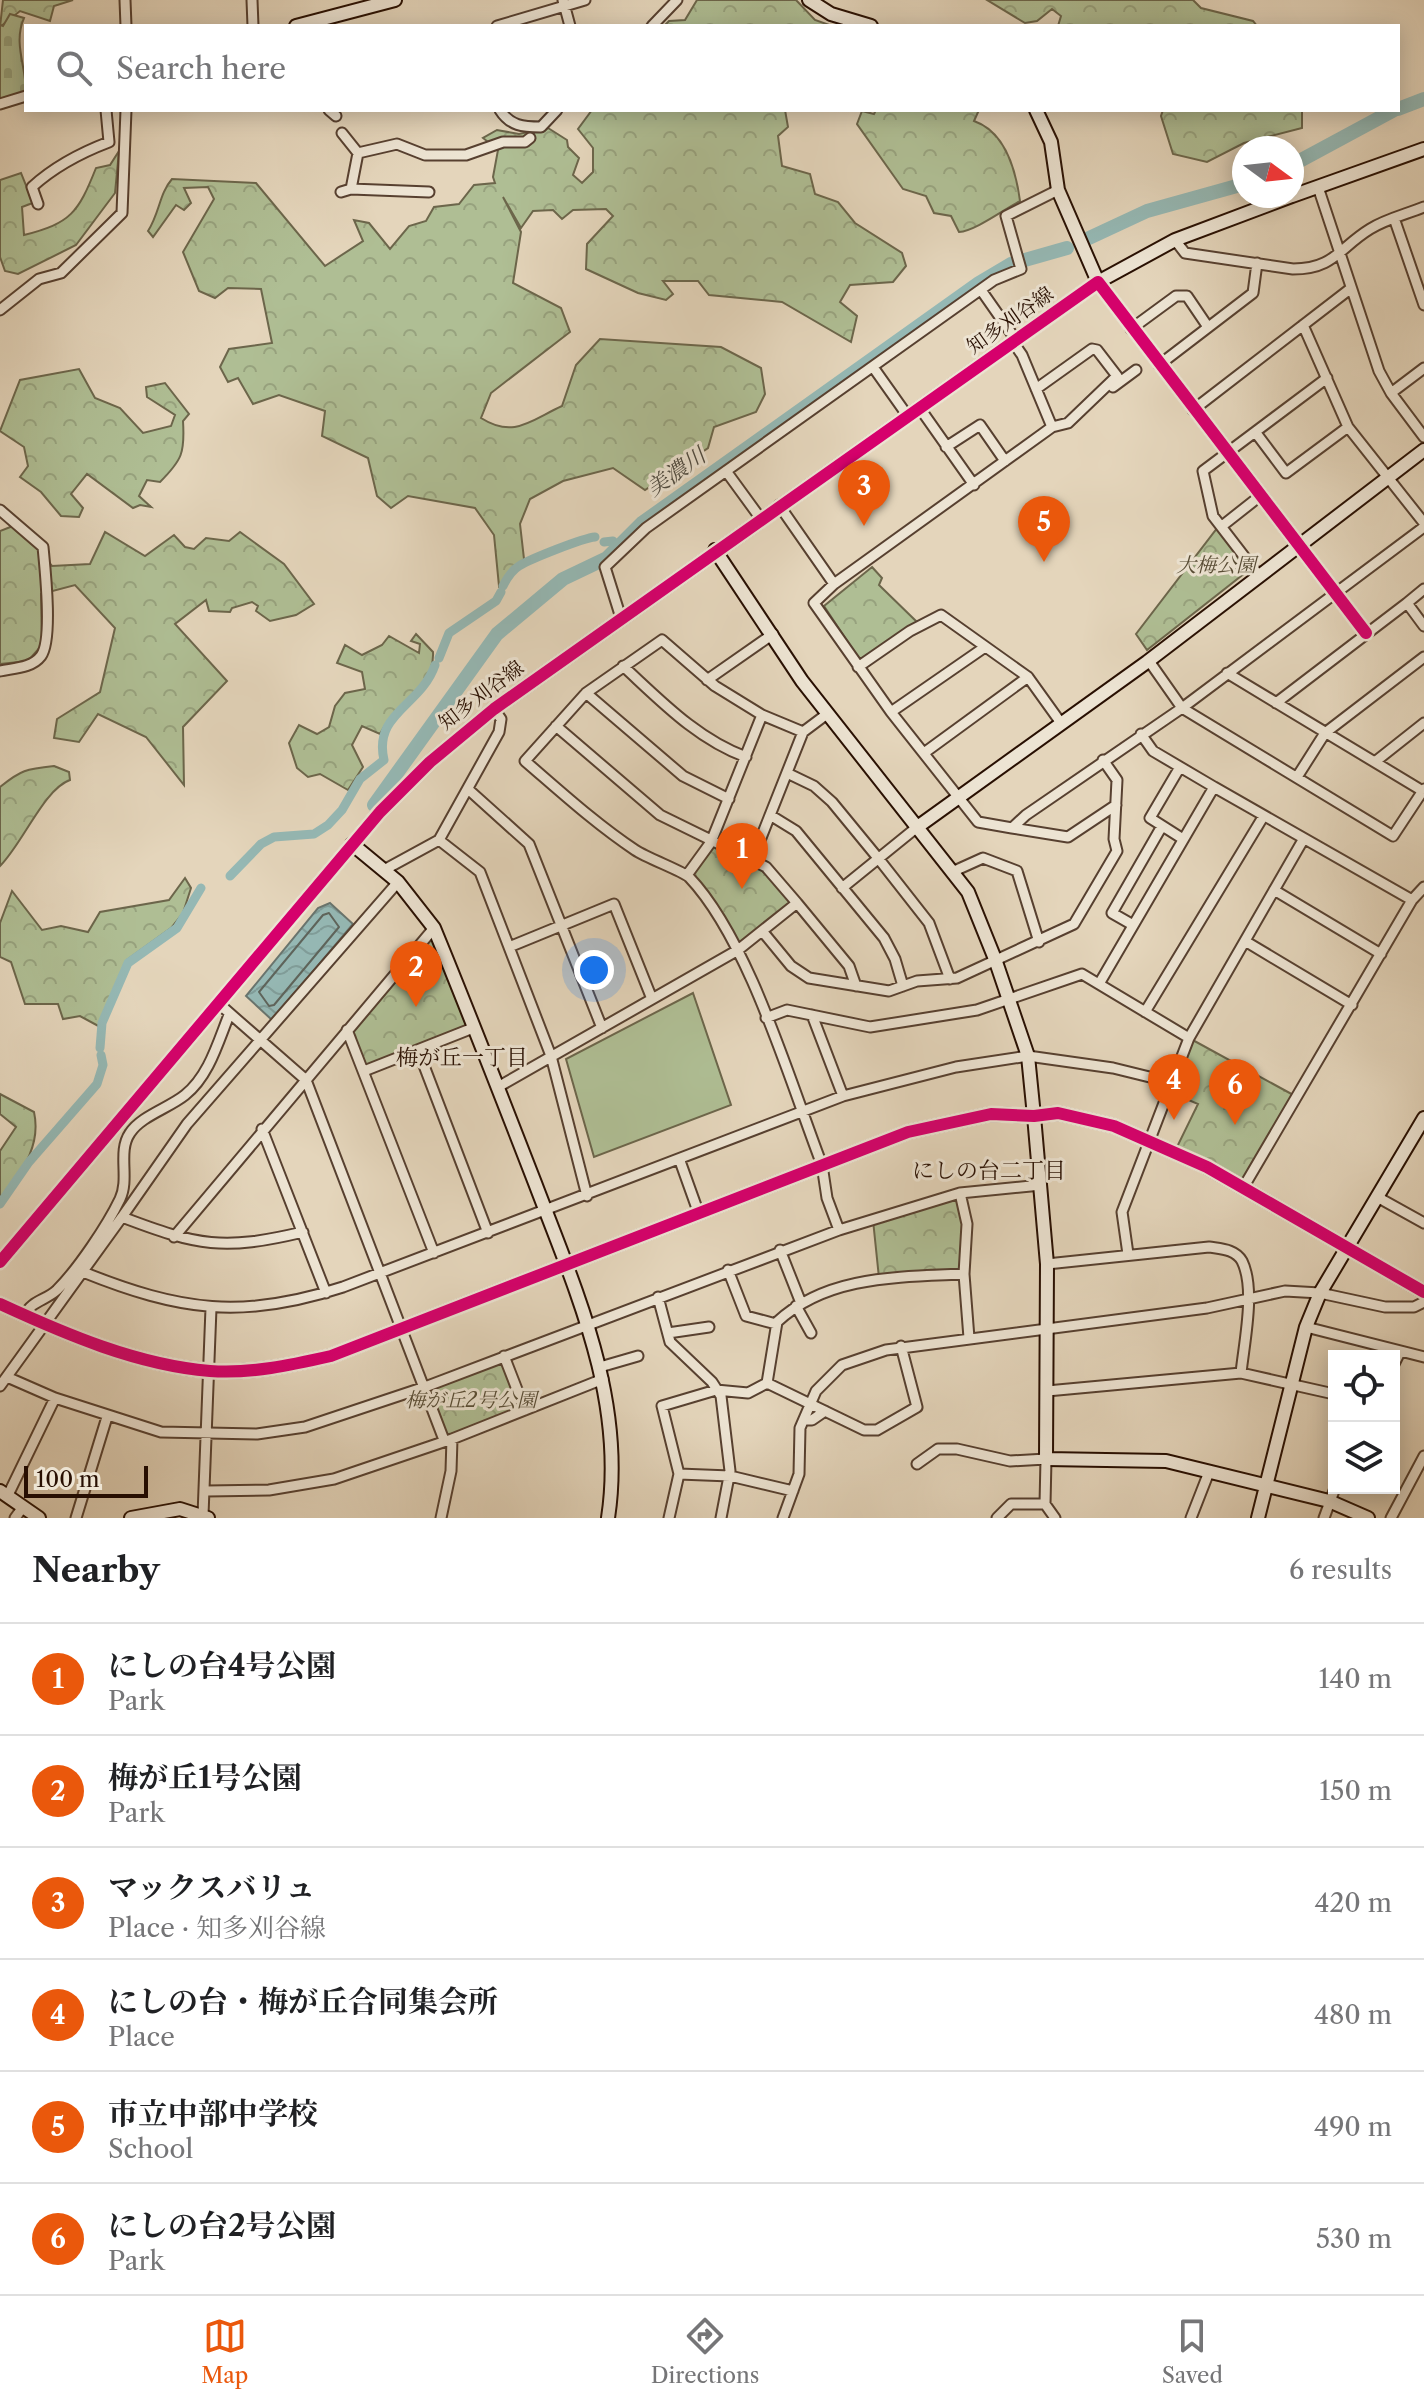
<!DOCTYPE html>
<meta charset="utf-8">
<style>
body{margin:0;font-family:"Libre Caslon Text","Noto Serif JP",serif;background:#f6f6f6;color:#202124}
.controls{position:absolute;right:24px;bottom:24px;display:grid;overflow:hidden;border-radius:0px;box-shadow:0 4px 20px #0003}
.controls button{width:72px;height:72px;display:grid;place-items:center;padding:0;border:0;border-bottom:2px solid #e0e0e0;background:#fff;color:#202124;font:40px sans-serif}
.compass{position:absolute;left:1232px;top:136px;width:72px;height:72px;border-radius:50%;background:#fff;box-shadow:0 4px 20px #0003;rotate:105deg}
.scale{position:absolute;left:24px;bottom:20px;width:124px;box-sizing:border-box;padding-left:8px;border:4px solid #280f02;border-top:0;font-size:22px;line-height:28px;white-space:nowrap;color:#280f02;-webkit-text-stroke:6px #ede4d3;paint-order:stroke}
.you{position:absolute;left:594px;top:970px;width:28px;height:28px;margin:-20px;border:6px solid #fff;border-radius:50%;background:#1a73e8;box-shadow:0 0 0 12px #1a73e833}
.badge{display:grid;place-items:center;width:52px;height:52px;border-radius:50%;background:#ea580c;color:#fff;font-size:26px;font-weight:700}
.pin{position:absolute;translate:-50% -66px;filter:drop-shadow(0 2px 4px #0008)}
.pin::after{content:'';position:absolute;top:42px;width:28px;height:24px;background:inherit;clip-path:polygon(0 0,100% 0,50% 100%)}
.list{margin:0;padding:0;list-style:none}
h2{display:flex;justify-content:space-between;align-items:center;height:104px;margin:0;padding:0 32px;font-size:34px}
h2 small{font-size:26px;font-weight:400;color:#757577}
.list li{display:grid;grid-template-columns:52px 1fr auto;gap:24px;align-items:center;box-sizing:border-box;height:112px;padding:0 32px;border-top:2px solid #e0e0e0}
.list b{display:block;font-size:30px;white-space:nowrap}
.list p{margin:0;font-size:26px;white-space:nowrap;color:#757577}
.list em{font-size:26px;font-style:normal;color:#757577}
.icon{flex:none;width:44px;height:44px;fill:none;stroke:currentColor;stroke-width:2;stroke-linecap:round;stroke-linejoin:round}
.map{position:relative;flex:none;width:1424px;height:1518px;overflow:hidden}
.search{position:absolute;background:#fff;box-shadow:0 4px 20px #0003;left:24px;right:24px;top:24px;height:88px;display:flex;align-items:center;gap:20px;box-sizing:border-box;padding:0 28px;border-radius:0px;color:#757577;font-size:30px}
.sheet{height:776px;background:#fff}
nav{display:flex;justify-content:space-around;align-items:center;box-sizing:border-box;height:112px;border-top:2px solid #e0e0e0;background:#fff;font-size:22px;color:#757577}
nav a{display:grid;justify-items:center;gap:4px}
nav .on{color:#ea580c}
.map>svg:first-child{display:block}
.forest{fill:url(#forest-crowns);stroke:#6c664b;stroke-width:2}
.cemetery{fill:url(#cemetery-stones);stroke:#6c664b;stroke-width:2}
.pitch{fill:#afbe94;stroke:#6c664b;stroke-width:2}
.water{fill:url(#water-waves);stroke:#69746d;stroke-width:2}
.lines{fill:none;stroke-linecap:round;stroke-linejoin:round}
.shore{stroke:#5e645b;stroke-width:2}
.canal{stroke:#95b8b4;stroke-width:9}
.river{stroke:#95b8b4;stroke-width:14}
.street-casing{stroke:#574030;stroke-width:13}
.secondary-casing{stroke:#280f02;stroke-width:16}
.street{stroke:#ede4d3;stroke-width:9}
.secondary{stroke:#ede4d3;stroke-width:12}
.cycleway-casing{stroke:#ede4d3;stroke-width:17}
.cycleway{stroke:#d6006c;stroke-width:12}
.labels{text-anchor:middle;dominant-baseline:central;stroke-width:6;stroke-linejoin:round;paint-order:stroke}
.street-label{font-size:20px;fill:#280f02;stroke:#ede4d3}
.park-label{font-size:20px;font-style:italic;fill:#574c35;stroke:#ede4d3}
.water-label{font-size:22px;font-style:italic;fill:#4e4a40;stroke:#ede4d3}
.neighbourhood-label{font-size:22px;fill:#280f02;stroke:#ede4d3}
</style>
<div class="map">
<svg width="1424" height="1518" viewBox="0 0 1424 1518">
<defs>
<pattern id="forest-crowns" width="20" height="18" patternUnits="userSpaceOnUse" patternTransform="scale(2)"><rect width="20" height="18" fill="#afbe94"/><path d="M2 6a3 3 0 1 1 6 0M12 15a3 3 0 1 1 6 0" fill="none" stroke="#97a27e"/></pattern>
<pattern id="cemetery-stones" width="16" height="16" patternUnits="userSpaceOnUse" patternTransform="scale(2)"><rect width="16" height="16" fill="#afbe94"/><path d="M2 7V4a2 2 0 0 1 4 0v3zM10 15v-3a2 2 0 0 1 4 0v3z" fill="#97a27e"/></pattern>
<pattern id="water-waves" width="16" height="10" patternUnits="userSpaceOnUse" patternTransform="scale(2)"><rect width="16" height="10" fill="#95b8b4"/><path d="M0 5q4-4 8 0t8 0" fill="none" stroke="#809d99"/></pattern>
</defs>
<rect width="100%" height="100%" fill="#e4d5bb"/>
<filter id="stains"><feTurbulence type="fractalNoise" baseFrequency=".0025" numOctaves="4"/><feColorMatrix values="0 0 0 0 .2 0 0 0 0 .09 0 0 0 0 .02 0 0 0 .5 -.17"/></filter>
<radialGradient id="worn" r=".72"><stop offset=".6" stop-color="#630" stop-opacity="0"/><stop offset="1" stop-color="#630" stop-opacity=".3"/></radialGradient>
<!-- forest -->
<path class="forest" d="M 3,0 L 73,0 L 54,6 L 50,21 L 20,11 L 0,27 Z
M 697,0 L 796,0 L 815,20 L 832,26 L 664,26 L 669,21 L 685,20 Z
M 987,0 L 1193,0 L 1201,8 L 1253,21 L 1257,26 L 1058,26 L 1061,16 L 1052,9 L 1037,21 L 1025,23 Z
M 592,110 L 785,110 L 788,127 L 778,136 L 782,166 L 810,174 L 815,194 L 838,202 L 855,223 L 902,253 L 906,266 L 893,282 L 850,285 L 840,302 L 857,316 L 851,342 L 782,302 L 709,295 L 698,281 L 663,281 L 673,294 L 666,300 L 638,293 L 586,269 L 587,244 L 613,216 L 606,209 L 573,210 L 562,219 L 553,210 L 533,211 L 521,228 L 503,197 L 521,232 L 513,283 L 561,308 L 570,332 L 491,393 L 481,418 C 514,439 531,420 562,406 L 576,365 L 600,339 L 721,347 L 761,368 L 765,394 L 756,412 L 714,427 L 708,448 L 645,490 L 613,468 L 563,481 L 530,499 L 520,524 L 524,559 L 499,586 L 494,535 L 475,508 L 408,496 L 391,508 L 377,496 L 368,458 L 322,436 L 325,411 L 279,395 L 253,404 L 238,378 L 228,382 L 220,367 L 229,349 L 272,343 L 261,289 L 228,288 L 215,298 L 199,291 L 183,252 L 214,199 L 208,187 L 184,188 L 191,203 L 184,210 L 176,205 L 153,237 L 148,231 C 160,212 159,194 172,179 L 256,183 L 325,266 L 363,241 L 354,220 L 369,223 L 390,249 L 409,226 L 426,221 L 434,207 L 459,204 L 474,185 L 495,183 L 493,177 L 498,150 L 483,138 L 497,130 L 519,134 L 548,128 L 567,140 L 568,147 L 579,158 L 573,175 L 582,183 L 593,172 L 593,148 L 578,129 Z
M 876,110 L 979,110 L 974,121 C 1006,132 1016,171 1020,201 C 1003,210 975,231 959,232 L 951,216 L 934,213 L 926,196 L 903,189 L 857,124 L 862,111 L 874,114 Z
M 1163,110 L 1302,110 L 1302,128 L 1244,143 L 1207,162 L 1173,154 L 1161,116 Z
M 119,151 L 115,193 L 76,245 L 18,274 L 5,271 L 0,257 L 0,180 L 21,173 L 33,203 L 22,207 L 24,235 C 71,223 78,213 96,168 L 110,165 Z
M 79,369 L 95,398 L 120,408 L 143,433 L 171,426 L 175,415 L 147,397 L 146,387 L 165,383 L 189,414 L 183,421 C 185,453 182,460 160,482 L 147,480 L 139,496 L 151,507 L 140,505 L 133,508 L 87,474 L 71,494 L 83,508 L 79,517 L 61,516 L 41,492 L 20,477 L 28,466 L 24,447 L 0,431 L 20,380 Z
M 13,526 L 27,536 L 52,566 L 90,564 L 105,532 L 145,556 L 174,535 L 185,547 L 194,549 L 206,538 L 229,541 L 240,532 L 284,564 L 314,604 L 296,615 L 270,621 L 256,611 L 258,606 L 252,602 L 232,608 L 230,612 L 209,611 L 206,600 L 175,624 L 227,681 L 183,727 L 184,785 L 146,737 L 98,714 L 79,742 L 54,738 L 57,719 L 100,692 L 115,628 L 75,585 L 41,594 L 42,645 L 28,661 L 0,664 L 0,531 Z
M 1218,527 L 1250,569 L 1147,650 L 1136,634 Z
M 872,567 L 882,578 L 879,585 L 918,623 L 863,665 L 824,606 Z
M 416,634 L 433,652 C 435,689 394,705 380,734 L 362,726 L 352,745 L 363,767 L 348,790 L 320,774 L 308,777 L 297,768 L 289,743 L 299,725 L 317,734 L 329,727 L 335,706 L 345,693 L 365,689 L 362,672 L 337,663 L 345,645 L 362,655 L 382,645 L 389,636 L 419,653 L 420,644 L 411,641 Z
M 54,766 L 69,772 L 70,780 C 44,789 23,843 0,866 L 0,787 C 21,770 26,769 54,766 Z
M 711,842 L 753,858 L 797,903 L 738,950 L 687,875 Z
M 185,878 L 191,888 L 183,913 L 171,928 L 127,960 L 102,1028 L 80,1016 L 63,1019 L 58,1004 L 25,1004 L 11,962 L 0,957 L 0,923 L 12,891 L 42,930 L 61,926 L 88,932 L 100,912 L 169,900 Z
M 434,928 L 473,1028 L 364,1071 L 347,1030 Z
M 1189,1038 L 1297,1097 L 1243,1188 L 1175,1151 L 1198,1104 L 1170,1092 Z
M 0,1094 L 34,1112 C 42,1148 19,1174 0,1202 L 0,1151 L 16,1127 L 0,1114 Z
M 960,1193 L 967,1224 L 964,1274 L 879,1278 L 873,1220 Z
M 500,1362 L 504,1364 L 519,1408 L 449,1435 L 445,1433 L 430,1392 L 432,1388 Z"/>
<!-- cemetery -->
<path class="cemetery" d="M 10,14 L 24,18 C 13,43 26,66 26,92 L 0,101 L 0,25 L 3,26 Z"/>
<!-- pitch -->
<path class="pitch" d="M 693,993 L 731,1105 L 594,1157 L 566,1059 Z"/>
<!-- water -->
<path class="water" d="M 330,903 L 353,924 L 272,1020 L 246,996 L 318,908 Z"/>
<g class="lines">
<!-- shore -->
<path class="shore" d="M 329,913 L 339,927 L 274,1005 L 269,1006 L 259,992 L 323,915 Z"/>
<!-- canal -->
<path class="canal" d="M 604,542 L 613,541
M 503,586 C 507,578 511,571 519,566 C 530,559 583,538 595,537
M 439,658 L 449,633 L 496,601 L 501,592
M 230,876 L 261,844 L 274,837 L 314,834 L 328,825 L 342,810 L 360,779 L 384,760 C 373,713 421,706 435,665
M 100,1048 L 102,1023 L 128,963 L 177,928 L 201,888
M 0,1204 L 29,1162 L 97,1084 L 103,1065 L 101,1055"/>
<!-- river -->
<path class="river" d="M 1398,109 L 1424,99
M 1292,165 L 1394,110
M 1089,238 L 1147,211 L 1244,184
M 374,805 L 497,634 L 563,579 L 607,558 L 642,523 L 979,283 L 1011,264 L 1067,248"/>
<!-- street casing -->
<g class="street-casing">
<path id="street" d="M 125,0 L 126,26
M 252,0 L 253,26
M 563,0 L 570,26
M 497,26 L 585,0
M 652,26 L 677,0
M 0,104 L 26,96
M 329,110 L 336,116
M 500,110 C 510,126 523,127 541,127 L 557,110
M 358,153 L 397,144 L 425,155 L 466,155 L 503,142 L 525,142 L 530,138
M 1318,187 L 1379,371 L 1391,393 L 1424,437
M 351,189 L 429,192
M 341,192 L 351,189 L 358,153 L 342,133
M 38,204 L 32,187 C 55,166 80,153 109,142 L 106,110
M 1394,218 L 1424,305
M 1175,240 L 1185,253 L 1293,269 C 1334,269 1339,248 1370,229 C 1386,219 1407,214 1424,207
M 981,290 L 1016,340
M 0,310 L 39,279 L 61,273 L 122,213 L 126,110
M 1303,325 L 1348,427 L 1424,523
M 1131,329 L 1176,296 L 1187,296 L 1208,327
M 1013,342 L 1022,355 L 1052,427
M 1159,365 L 1253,293 L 1257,263
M 873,367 L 907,415
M 1113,387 L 1136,370
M 1036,389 L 1092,349 L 1097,350 L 1117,376 L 1068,423 L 1052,427 L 834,584 L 814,603 L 891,712 L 978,822 L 1012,828 L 1026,815 L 1182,708 L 1424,527
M 1391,393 L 1424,368
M 919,407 L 974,485
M 1193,410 L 1350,289
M 1256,433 L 1286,473 L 1348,427
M 946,447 L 980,425 L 1005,461
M 726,471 L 761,519
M 779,505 L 834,584
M 0,510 L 43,547 C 45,568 53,640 41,656 C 32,668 14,668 0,671
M 1222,526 L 1260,496
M 1260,577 L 1213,516 L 1203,471 L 1327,378
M 1407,603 L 1424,589
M 621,618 L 605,567 L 646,528 L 994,280 L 1021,269 L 1006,216 L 1058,190
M 1149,661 L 1182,708 L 1393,836 L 1424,789
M 623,666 C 661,701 697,739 746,757
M 858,667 L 910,631 L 941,615 L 1028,677 L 1061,723
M 1227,673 L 1421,790
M 707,680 L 773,634
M 586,693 L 683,776 L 729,799
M 1276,703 L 1407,603 L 1424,626
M 891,712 L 985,647
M 762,715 L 803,732
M 1141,734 L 1153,751 L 1214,787
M 924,753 L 1028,677
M 1376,761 L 1424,723
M 1180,767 L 1150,818 L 1183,839
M 787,773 L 814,786 L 832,802 L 878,858 L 929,923 L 950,979
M 1297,777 L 1325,733 L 1424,657
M 469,790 L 529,844 L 602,1028
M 770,815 L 796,831 L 884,938 L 895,959 L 903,986
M 1012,828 L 1068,837 L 1116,805
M 439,840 L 480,872 L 551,1056 L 587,1196
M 753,858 L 803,732 L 827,714
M 384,870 L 439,840 L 499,732 L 501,719 L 494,709
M 952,872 L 983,858 L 1017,871 L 1039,942
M 687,875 L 711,842 L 762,715 L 715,686 L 662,640 L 586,693 L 525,761 C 561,792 596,824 635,850 C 647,858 682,871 689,877 C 749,940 790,1082 822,1165 L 827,1198 L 839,1230
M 842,888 L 916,828
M 1274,890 L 1381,954
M 797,903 L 849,966 L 856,986
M 1133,925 L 1112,913 L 1162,826
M 763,932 L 791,966 L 809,978 L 889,991 L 917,981 L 957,978 L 1074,924 L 1117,851 L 1114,839 L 1117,780 L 1103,760
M 1245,941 L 1352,1005
M 509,947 L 614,904 L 652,999
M 1099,984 L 1214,787 L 1412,900
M 218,1003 L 306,1080 L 444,1440
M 1145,1012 L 1263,817
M 812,1015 L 843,1096
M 766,1018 L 787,1010 L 870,1027 L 977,1010 L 1082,974 L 1189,1038
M 347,1030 L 434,1253
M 418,1050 L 488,1233
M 364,1071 L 473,1028
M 498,1087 L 738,950 L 797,903 L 766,867 L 660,815 L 556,726
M 262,1129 L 326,1293
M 680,1161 L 699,1214
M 1243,1188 L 1412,900 L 1424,887
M 960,1193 L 967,1224 L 964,1274 L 969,1338
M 1379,1198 L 1424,1223
M 122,1217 L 187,1124 L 398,882
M 174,1237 L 434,928
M 780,1250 L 801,1303
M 1128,1254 L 1122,1212 L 1189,1038 L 1303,840
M 1047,1264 L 1209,1247 C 1221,1249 1235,1249 1242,1261 C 1256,1289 1244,1343 1241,1373
M 728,1270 L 746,1316 L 776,1324
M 83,1272 C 180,1311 243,1320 343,1287 L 843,1096 L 956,1067 L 1028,1056 L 1113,1068 L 1174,1083
M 658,1297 L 670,1342 L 712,1382 L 721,1396 L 730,1471 L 721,1518
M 796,1306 L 811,1333
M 24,1316 C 32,1300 45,1301 57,1290 C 78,1269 107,1226 120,1199 C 130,1178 117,1152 130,1133 C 141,1116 169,1108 185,1095 C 209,1076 218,1042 229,1015
M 1306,1327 L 1424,1357
M 668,1333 L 709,1327
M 901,1346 L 917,1407 L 877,1430 L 864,1430 L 767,1383 L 777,1322 C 827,1275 900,1277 964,1274
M 504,1356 L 525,1410
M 1394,1364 L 1400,1352
M 600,1367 L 638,1356
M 7,1377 L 55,1398 L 161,1432 L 257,1434 L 305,1427 L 425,1387 L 839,1230 L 960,1193 L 1041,1185
M 0,1386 L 122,1217 C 198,1246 223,1251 303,1232
M 1047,1391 L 1241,1373 L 1334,1394
M 804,1420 L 812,1420 L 825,1411
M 917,1464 L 938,1449 L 957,1449 L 1010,1461 L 1046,1459 L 1045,1504 L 1055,1518
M 679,1474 L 730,1476 L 793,1491
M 207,1491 L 269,1490 L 334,1479 L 452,1439 L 603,1379
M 8,1495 L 55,1398
M 203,1515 L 211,1308
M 15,1518 L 23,1507
M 76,1518 L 107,1417
M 441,1518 L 451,1471 L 452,1439
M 669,1518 L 679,1474 L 662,1406 L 716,1390 L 748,1393 L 767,1383
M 783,1518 L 799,1474 L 800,1428 L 816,1391 L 842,1365 L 886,1350 L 1207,1308 L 1285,1291 L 1320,1293 L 1385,1307 L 1414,1307 L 1424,1302
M 997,1518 L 1011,1504 L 1045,1504
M 1191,1518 L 1209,1472
M 1324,1518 L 1335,1488
M 1391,1518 L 1424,1456"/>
</g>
<!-- secondary casing -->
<g class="secondary-casing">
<path id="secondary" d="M 809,0 L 831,14 L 871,26
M 296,26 L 395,0
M 1036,110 L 1051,142 L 1058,190 L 1098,282 L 1175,240 L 1292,196
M 1292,196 L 1424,149
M 715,550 L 802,681 L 968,892 L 995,959 L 1028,1056 L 1034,1116 L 1047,1264 L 1046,1459 L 1166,1461 L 1329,1501 L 1368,1518
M 916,828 L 1147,662 L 1424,450
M 352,844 L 398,882 L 434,928 C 469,1013 502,1098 535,1183 C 576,1291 626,1400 608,1518
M 0,1262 L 380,812 L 430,762 L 494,709 L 1098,282 L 1366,633
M 0,1304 C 65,1334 137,1365 210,1371 C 251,1374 291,1365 331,1356 L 908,1132 L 991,1114 L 1034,1116 L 1058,1113 L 1114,1126 L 1207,1167 L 1424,1292
M 0,1491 L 39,1518
M 131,1518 L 180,1509 L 208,1518
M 1258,1518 L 1306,1327 L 1320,1293 L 1424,1118"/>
</g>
<!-- street -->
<use href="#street" class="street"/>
<!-- secondary -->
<use href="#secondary" class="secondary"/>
<!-- cycleway casing -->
<g class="cycleway-casing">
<path id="cycleway" d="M 0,1262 L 380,812 L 430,762 L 494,709 L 1098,282 L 1366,633
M 0,1304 C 65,1334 137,1365 210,1371 C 251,1374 291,1365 331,1356 L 908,1132 L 991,1114 L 1034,1116 L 1058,1113 L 1114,1126 L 1207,1167 L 1424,1292"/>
</g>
<!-- cycleway -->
<use href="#cycleway" class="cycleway"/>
</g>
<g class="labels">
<!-- street labels -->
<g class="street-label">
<text transform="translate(1010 320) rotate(-35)">知多刈谷線</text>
<text transform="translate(481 695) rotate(-37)">知多刈谷線</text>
</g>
<!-- park labels -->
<g class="park-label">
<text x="1216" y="565">大梅公園</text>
<text x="471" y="1400">梅が丘2号公園</text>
</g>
<!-- water labels -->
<g class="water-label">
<text transform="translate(676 472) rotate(-35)">美濃川</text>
</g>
<!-- neighbourhood labels -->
<g class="neighbourhood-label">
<text x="462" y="1057">梅が丘一丁目</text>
<text x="989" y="1170">にしの台二丁目</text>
</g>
</g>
<rect width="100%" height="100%" filter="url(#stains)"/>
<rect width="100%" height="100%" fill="url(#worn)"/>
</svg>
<div class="controls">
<button><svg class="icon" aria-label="locate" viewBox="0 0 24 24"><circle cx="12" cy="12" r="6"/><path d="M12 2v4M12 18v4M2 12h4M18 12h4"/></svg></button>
<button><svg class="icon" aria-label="layers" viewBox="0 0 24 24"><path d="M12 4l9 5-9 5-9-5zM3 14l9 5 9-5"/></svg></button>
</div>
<svg class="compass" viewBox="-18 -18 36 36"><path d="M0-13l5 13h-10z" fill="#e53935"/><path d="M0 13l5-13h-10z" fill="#757577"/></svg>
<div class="scale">100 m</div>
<div class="you"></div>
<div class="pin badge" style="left:742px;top:889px">1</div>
<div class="pin badge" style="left:416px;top:1007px">2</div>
<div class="pin badge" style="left:864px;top:526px">3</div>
<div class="pin badge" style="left:1174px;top:1120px">4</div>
<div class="pin badge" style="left:1044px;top:562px">5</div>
<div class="pin badge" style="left:1235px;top:1125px">6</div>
<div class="search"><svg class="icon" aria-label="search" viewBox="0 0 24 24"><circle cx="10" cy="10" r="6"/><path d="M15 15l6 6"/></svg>Search here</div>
</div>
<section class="sheet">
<h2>Nearby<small>6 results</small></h2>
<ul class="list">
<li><span class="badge">1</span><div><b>にしの台4号公園</b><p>Park</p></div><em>140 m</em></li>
<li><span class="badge">2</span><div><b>梅が丘1号公園</b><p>Park</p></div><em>150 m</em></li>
<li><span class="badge">3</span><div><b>マックスバリュ</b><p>Place · 知多刈谷線</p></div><em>420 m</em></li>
<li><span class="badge">4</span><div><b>にしの台・梅が丘合同集会所</b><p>Place</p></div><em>480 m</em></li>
<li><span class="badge">5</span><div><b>市立中部中学校</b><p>School</p></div><em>490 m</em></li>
<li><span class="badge">6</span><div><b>にしの台2号公園</b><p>Park</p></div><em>530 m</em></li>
</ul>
</section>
<nav>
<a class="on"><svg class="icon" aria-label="map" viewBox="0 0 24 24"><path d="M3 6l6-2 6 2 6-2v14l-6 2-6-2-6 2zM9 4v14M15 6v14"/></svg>Map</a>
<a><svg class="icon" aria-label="directions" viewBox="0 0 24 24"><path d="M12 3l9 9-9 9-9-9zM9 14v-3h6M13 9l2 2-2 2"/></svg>Directions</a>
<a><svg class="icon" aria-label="saved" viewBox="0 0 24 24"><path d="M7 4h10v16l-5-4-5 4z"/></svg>Saved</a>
</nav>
